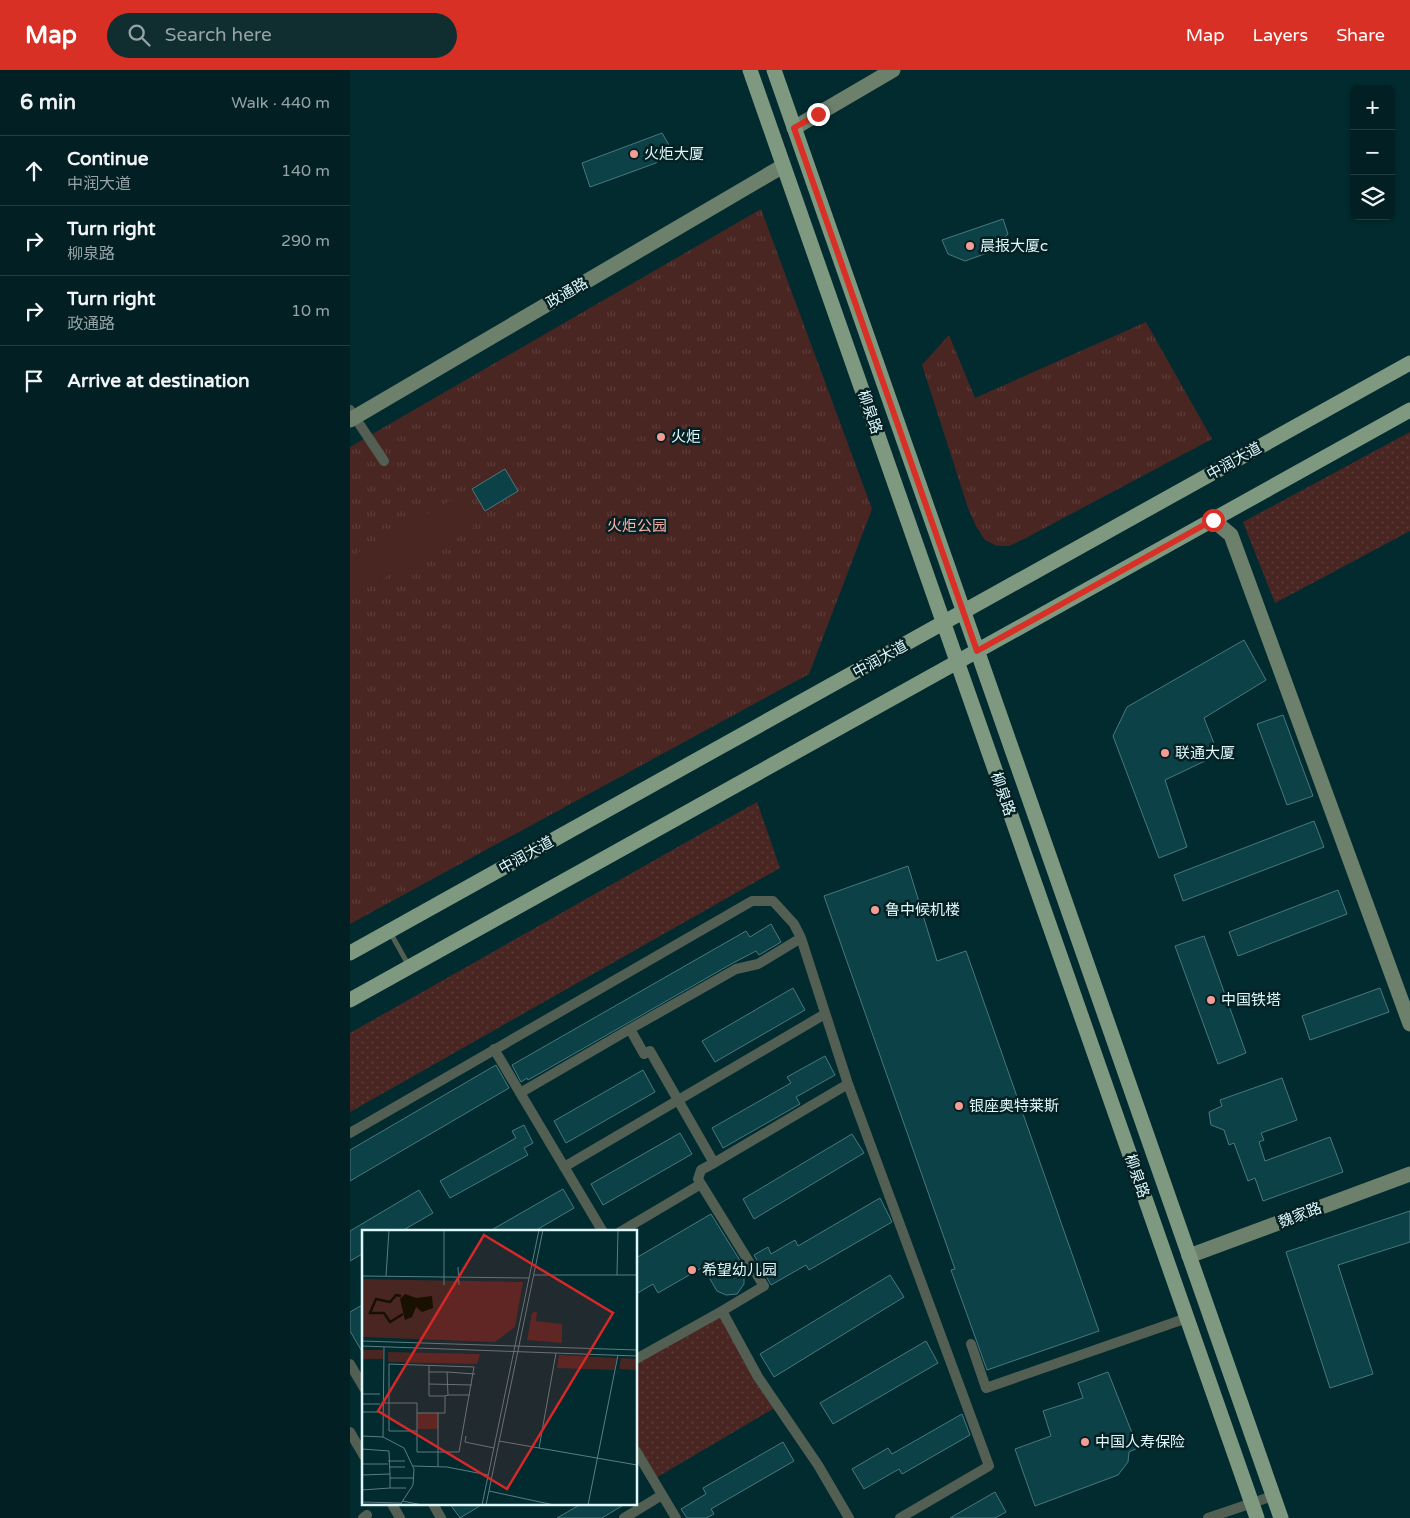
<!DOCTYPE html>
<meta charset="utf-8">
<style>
body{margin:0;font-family:"Varela Round","Noto Sans SC",sans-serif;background:#102d30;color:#f1f3f6}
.controls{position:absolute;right:15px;top:15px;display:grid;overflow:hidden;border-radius:8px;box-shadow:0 1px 4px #0004}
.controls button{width:45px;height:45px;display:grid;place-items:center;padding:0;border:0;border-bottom:1px solid #233e41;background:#022023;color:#f1f3f6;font:25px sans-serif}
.stop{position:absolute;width:15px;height:15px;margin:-11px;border:4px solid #d93025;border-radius:50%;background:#fff}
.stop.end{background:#d93025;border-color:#fff;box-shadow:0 1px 5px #0008}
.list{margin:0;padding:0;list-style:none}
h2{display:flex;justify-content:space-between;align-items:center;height:65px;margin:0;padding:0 20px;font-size:21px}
h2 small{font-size:16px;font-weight:400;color:#96a3a6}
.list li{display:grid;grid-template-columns:32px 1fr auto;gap:15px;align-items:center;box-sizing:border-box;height:70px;padding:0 20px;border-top:1px solid #233e41}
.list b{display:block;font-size:19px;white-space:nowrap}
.list p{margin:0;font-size:16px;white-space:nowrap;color:#96a3a6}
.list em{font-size:16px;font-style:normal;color:#96a3a6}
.icon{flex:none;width:28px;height:28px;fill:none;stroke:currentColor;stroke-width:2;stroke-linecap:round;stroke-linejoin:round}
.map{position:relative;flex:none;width:1060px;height:1448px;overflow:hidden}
header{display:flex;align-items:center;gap:30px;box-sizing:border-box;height:70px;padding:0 25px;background:#d93025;color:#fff}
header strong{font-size:24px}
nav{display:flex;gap:28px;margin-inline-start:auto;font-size:18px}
.search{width:350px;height:45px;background:#102d30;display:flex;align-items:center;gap:12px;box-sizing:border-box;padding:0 18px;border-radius:28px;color:#96a3a6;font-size:19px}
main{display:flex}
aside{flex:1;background:#022023}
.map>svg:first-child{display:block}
.grass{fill:url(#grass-tufts)}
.garden{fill:url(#garden-dots)}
.pitch{fill:#4a2623}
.building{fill:#0b4147;stroke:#47797f}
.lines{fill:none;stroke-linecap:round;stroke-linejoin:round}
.lane{stroke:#535f53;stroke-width:5}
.street{stroke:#535f53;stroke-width:10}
.secondary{stroke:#6c806c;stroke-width:15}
.primary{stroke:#7f9980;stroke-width:15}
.route{stroke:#d93025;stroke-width:6}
.poi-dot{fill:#f59c93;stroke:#052023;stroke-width:2}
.labels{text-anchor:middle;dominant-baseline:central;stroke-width:5;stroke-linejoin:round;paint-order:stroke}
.poi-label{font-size:15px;fill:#def8fb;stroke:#052023;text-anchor:start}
.street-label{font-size:15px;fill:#def8fb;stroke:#052023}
.park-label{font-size:15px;fill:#fdb1a9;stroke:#052023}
.inset-river{fill:none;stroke:#181001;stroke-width:2.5}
.inset-road{fill:none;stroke:#5a7d81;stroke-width:1}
.view{fill:#d62828;fill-opacity:0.15;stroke:#d62828;stroke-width:2.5}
.inset-edge{fill:none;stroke:#def8fb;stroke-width:2.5}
</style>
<header>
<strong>Map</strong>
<div class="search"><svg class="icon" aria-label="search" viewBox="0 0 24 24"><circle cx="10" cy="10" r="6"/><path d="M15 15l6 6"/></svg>Search here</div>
<nav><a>Map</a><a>Layers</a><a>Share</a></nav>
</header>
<main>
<aside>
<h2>6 min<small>Walk · 440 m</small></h2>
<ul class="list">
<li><svg class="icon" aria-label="ahead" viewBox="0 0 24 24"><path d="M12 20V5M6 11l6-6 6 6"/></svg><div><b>Continue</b><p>中润大道</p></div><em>140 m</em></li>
<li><svg class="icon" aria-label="right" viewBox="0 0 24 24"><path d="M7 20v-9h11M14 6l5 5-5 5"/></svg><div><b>Turn right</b><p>柳泉路</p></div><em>290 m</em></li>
<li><svg class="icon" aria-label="right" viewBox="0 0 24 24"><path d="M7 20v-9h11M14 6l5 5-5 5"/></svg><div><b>Turn right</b><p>政通路</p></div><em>10 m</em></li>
<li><svg class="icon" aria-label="arrive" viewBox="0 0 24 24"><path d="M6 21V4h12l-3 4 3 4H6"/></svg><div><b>Arrive at destination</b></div></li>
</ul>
</aside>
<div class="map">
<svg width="1060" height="1448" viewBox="0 0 1060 1448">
<defs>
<pattern id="grass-tufts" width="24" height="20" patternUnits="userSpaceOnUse" patternTransform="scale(1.25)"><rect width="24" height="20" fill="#4a2623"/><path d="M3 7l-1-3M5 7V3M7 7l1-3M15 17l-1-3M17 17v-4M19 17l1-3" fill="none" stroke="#5b3c39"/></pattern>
<pattern id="garden-dots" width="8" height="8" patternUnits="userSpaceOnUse" patternTransform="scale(1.25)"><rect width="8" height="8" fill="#4a2623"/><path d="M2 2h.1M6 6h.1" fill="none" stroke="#5b3c39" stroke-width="1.8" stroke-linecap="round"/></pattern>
</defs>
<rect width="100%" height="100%" fill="#022b2f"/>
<!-- grass -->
<path class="grass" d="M 411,139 L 522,439 L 459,604 L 0,854 L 0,377 Z
M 796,252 L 862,369 L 674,469 L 659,476 L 647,476 L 635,470 L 626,456 L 618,438 L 572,295 L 599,265 L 625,328 Z"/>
<!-- garden -->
<path class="garden" d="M 1060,362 L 1060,461 L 925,533 L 893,452 Z
M 407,732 L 430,798 L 0,1042 L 0,963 Z
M 372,1241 L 428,1336 L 304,1409 L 286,1381 L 286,1289 Z"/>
<!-- pitch -->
<path class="pitch" d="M 107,427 L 124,458 L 0,527 L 0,487 Z"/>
<!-- building -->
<path class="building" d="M 312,63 L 319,75 L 306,93 L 240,117 L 232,93 Z
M 653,149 L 658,164 L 640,182 L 615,191 L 598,184 L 592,170 Z
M 155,399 L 168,421 L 135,441 L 122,419 Z
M 894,570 L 916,610 L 854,648 L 865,676 L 857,690 L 815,710 L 837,777 L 809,788 L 763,666 L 777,637 Z
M 933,645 L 963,726 L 937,735 L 907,654 Z
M 964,751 L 974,777 L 833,831 L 824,805 Z
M 558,796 L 587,891 L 616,881 L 749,1261 L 637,1300 L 601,1200 L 605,1199 L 474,826 Z
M 988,820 L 997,844 L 888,886 L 879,862 Z
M 421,854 L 431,872 L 409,885 L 406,881 L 383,893 L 178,1010 L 177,1008 L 171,1012 L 162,995 L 396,861 L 400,867 Z
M 854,866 L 896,983 L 868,994 L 825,876 Z
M 443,918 L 455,940 L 365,992 L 352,971 Z
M 1030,918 L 1039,942 L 960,970 L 952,946 Z
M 475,986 L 485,1005 L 446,1027 L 450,1034 L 373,1078 L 362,1058 L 441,1013 L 437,1007 Z
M 146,995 L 159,1018 L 0,1111 L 0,1080 Z
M 293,1000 L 305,1022 L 216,1073 L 204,1051 Z
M 932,1008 L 947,1050 L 911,1063 L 914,1070 L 909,1072 L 915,1091 L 980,1067 L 993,1102 L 913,1131 L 905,1108 L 898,1111 L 884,1073 L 879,1075 L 874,1060 L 861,1055 L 859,1042 L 872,1036 L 870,1030 Z
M 174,1055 L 183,1073 L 174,1078 L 178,1085 L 100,1128 L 90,1111 L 166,1068 L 162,1061 Z
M 330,1063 L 342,1084 L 253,1135 L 241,1114 Z
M 502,1064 L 514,1083 L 404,1149 L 393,1129 Z
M 213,1119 L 224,1138 L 183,1162 L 138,1162 Z
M 69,1120 L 83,1143 L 50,1162 L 14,1162 L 14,1183 L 0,1191 L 0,1161 Z
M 530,1128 L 542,1152 L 459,1200 L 456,1195 L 421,1215 L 404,1185 L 418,1177 L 421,1184 L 445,1170 L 448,1176 Z
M 1060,1141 L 1060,1172 L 988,1195 L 1023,1304 L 980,1318 L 936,1182 Z
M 361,1144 L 394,1197 L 389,1200 L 394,1208 L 394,1214 L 387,1224 L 376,1225 L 367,1221 L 353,1197 L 308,1223 L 303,1214 L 286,1224 L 286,1188 Z
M 540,1205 L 554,1227 L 424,1307 L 410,1284 Z
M 14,1234 L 14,1285 L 0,1261 L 0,1242 Z
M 576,1271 L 588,1293 L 483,1354 L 470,1333 Z
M 758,1302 L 788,1378 L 779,1382 L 778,1392 L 768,1405 L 685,1436 L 665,1379 L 701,1366 L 693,1341 L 733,1328 L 728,1313 Z
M 612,1344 L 620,1365 L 552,1404 L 549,1399 L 514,1419 L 502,1399 L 538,1378 L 542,1384 Z
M 433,1372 L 444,1391 L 361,1439 L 364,1444 L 356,1448 L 337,1448 L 331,1439 L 356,1424 L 353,1418 Z
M 645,1422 L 656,1442 L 645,1448 L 600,1448 Z
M 100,1434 L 133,1434 L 110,1448 Z
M 231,1434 L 275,1434 L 252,1448 L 207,1448 Z"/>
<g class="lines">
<!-- lane -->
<path class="lane" d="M 40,862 L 59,896"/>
<!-- street -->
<path class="street" d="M 0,340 L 34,391
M 280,959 L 386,899 L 408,894 L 451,868
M 144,979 L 253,1162
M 170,1023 L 280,959 L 294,984 L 300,981 L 364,1093 L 351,1100 L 348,1109 L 351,1114
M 0,1063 L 402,831 L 423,831 L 444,854 L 451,868 L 498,1014 L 639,1396 L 550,1448
M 364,1093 L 498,1014
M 214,1097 L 475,944
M 270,1162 L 351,1114 L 414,1216 L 372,1241
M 621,1274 L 636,1318 L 837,1248
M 286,1289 L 372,1241 L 408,1307 L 468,1395 L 499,1448
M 0,1294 L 14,1318
M 0,1362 L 14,1386
M 286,1381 L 326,1448
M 42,1434 L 50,1448
M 83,1434 L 91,1448
M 13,1448 L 17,1445
M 274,1448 L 312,1425
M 858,1448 L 923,1426"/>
<!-- secondary -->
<path class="secondary" d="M 444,58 L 543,0
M 0,350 L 433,96
M 863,450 L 881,465 L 1060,954
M 839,1186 L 1060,1104"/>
<!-- primary -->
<path class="primary" d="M 400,0 L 907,1448
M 424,0 L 931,1448
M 0,883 L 1060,293
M 0,930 L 1060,340"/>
</g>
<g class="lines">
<!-- route -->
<path class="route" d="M 468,44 L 444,58 L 627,581 L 863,450"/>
</g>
<!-- markers -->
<g class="poi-dot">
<circle cx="284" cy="84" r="5"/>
<circle cx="620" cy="176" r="5"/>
<circle cx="311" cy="367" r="5"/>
<circle cx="815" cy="683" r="5"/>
<circle cx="525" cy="840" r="5"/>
<circle cx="861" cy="930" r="5"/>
<circle cx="609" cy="1036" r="5"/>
<circle cx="342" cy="1200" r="5"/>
<circle cx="735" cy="1372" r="5"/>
</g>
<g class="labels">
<!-- poi labels -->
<g class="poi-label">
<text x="294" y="84">火炬大厦</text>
<text x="630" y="176">晨报大厦c</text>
<text x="321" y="367">火炬</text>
<text x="825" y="683">联通大厦</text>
<text x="535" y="840">鲁中候机楼</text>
<text x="871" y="930">中国铁塔</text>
<text x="619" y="1036">银座奥特莱斯</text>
<text x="352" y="1200">希望幼儿园</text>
<text x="745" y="1372">中国人寿保险</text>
</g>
<!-- street labels -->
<g class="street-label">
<text transform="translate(217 223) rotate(-30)">政通路</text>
<text transform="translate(520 342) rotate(71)">柳泉路</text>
<text transform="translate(884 391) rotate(-29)">中润大道</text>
<text transform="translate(530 589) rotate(-29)">中润大道</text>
<text transform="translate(653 724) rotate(71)">柳泉路</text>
<text transform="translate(176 785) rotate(-29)">中润大道</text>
<text transform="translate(787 1106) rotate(71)">柳泉路</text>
<text transform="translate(950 1145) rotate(-21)">魏家路</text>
</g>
<!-- park labels -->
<g class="park-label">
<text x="287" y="456">火炬公园</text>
</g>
</g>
<!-- overview -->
<g transform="translate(12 1160)">
<rect width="275" height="275" fill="#022b2f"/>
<path d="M 0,49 L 48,50 L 161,52 L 153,97 L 133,112 L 0,107 ZM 175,81 L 174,91 L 200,94 L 200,113 L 165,110 L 170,83 Z" fill="#4a2623"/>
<path d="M 0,120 L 21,120 L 21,129 L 0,129 ZM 26,122 L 118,124 L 115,134 L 26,132 ZM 197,125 L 255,128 L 252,140 L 195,138 ZM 259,128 L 275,129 L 275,140 L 257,139 ZM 55,183 L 76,183 L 76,199 L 55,199 Z" fill="#4a2623"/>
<path d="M 43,64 L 54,68 L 70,66 L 71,78 L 60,82 L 54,77 L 50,87 L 43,90 L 38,69 Z" fill="#181001"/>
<path class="inset-river" d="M 39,66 L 34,65 L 28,72 L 14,69 L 8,83 L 22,83 L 28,92 L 41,84"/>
<path class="inset-road" d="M 96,37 L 97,55M 172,45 L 275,45M 255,45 L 256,0M 0,46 L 167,48M 24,46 L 27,0M 82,55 L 82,0M 0,111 L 275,120M 0,116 L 275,126M 22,117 L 21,207 L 42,218 L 52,239 L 51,255 L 38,275M 67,135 L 67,166 L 83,166 L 83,183 L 76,183M 67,142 L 85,142 L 86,165 L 83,166M 85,142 L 113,144M 67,154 L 110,155M 0,160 L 0,178M 1,164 L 18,164M 86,165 L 108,165M 22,173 L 55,173 L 55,222 L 97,222 L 112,137 L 27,134 L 27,201 L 55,201M 1,174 L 18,174M 0,182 L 18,182M 55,183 L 76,183 L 76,236M 0,186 L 0,202M 0,206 L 21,207M 104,206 L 103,212 L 132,218M 137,211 L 275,235M 177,218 L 194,123M 0,219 L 27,221 L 28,244M 26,231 L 43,231M 0,234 L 26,234M 51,236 L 85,237 L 126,245M 27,237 L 43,237M 0,245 L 28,244 L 28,258 L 0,260M 28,248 L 52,248M 28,258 L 44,258M 127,261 L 192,275M 40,271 L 61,275M 0,272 L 39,273M 120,275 L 177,0M 124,275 L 181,0M 226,275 L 256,125"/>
<path class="view" d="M 122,5 L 251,83 L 145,259 L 16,181 Z"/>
<rect width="275" height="275" class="inset-edge"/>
</g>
</svg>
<div class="controls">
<button>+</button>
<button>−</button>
<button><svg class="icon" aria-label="layers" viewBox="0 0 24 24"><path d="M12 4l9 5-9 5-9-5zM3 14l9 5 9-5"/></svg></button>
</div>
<div class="stop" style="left:863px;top:450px"></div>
<div class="stop end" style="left:468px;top:44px"></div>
</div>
</main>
